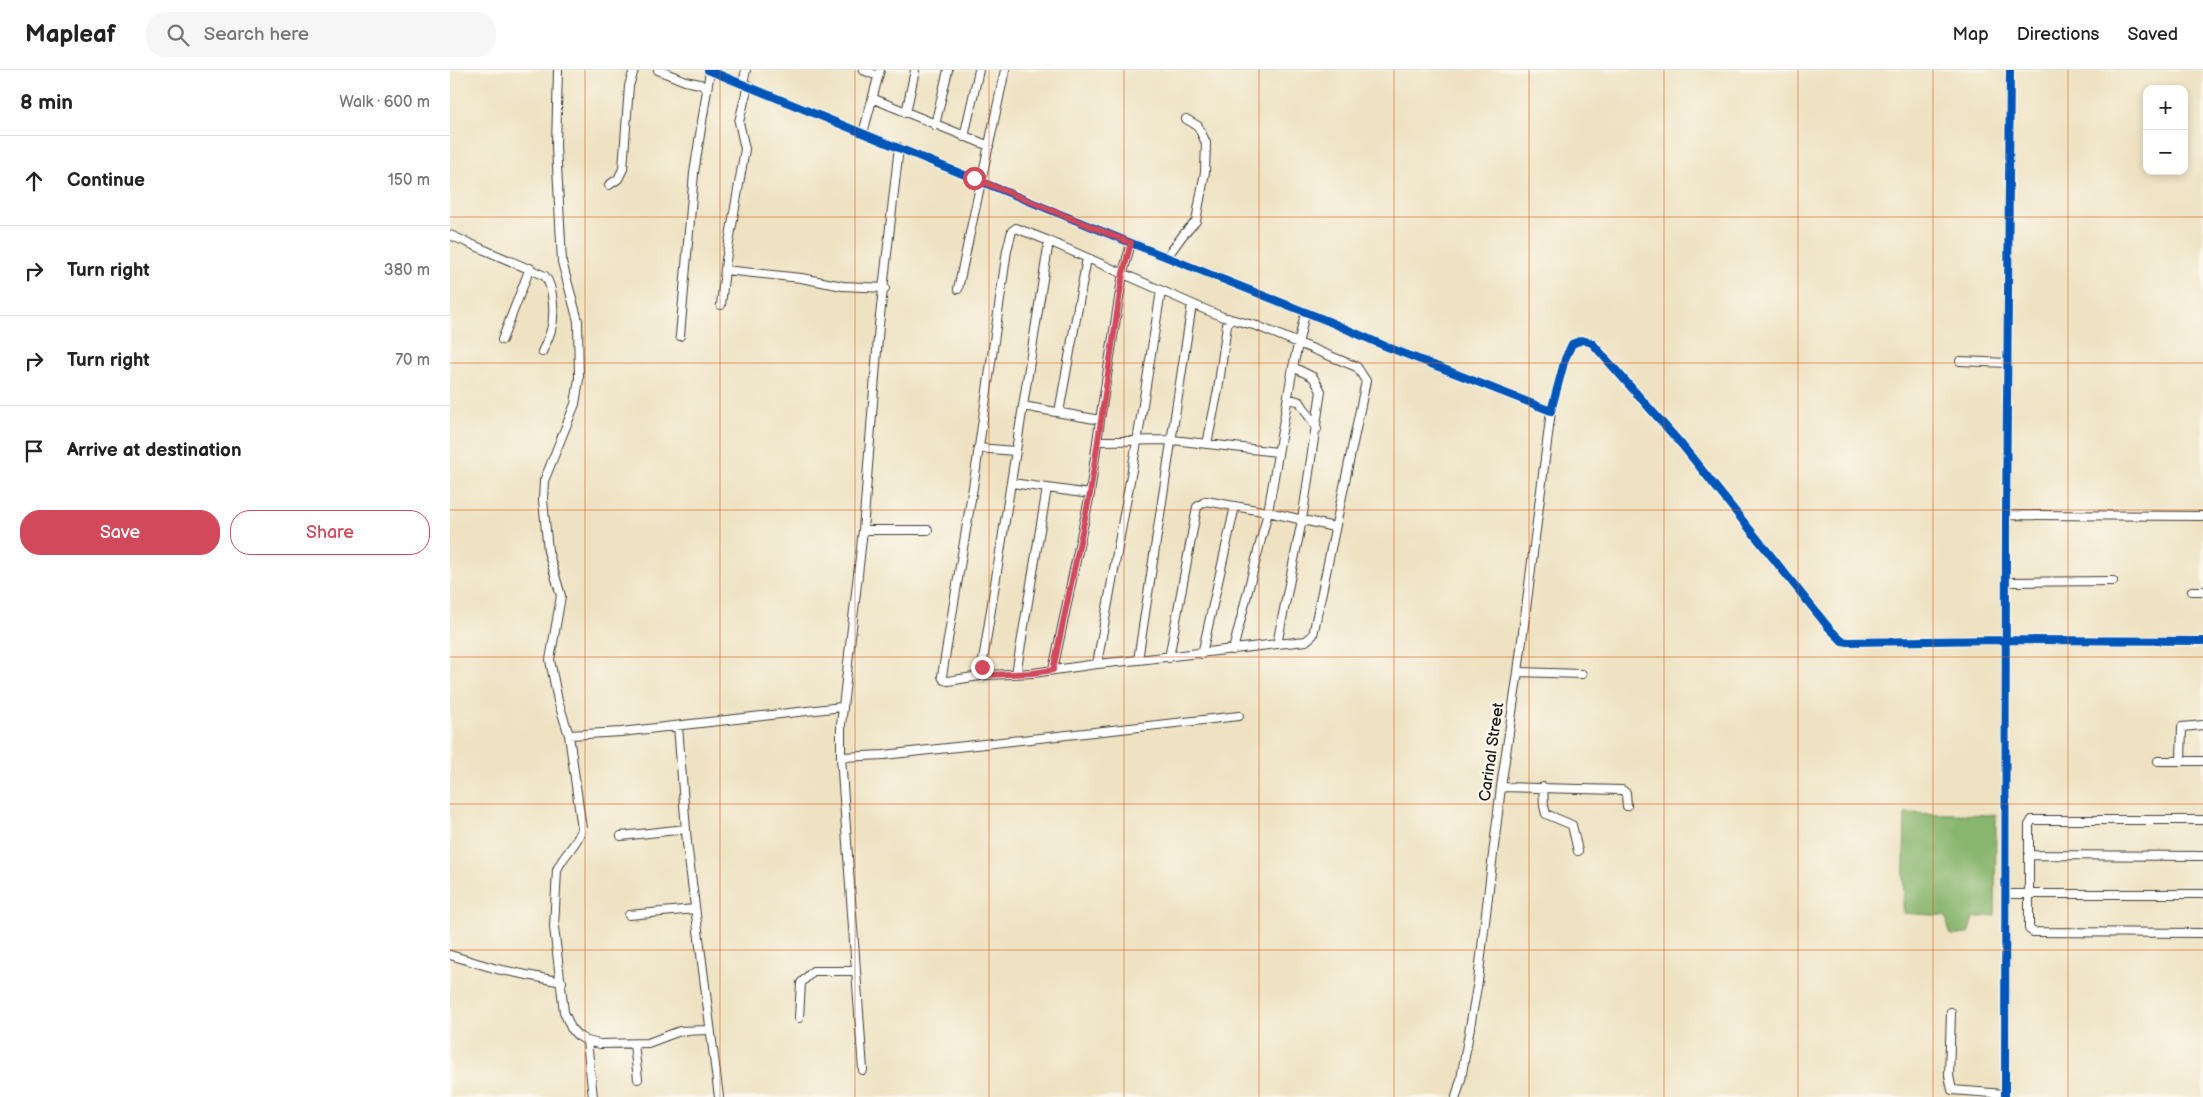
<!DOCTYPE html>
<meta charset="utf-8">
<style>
body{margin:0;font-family:"Balsamiq Sans",sans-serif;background:#f6f6f6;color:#222}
.controls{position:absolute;right:15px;top:15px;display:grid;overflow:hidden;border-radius:10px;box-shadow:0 2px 8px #0003}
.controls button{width:45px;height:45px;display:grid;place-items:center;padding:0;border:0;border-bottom:1px solid #e0e0e0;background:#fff;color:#222;font:25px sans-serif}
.stop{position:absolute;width:15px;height:15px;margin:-11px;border:4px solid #d1495b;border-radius:50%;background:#fff}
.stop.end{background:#d1495b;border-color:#fff;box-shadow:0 1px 5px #0008}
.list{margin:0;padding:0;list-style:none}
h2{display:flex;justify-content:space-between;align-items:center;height:65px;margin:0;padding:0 20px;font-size:21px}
h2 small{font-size:16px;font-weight:400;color:#767676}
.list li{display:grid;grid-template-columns:32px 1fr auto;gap:15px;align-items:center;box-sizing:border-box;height:90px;padding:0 20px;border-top:1px solid #e0e0e0}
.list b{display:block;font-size:19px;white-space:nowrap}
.list em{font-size:16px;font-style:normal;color:#767676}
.actions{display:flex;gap:10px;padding:15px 20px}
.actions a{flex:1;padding:11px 0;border:1px solid #d1495b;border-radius:20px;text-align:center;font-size:18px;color:#d1495b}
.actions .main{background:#d1495b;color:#fff}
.icon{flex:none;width:28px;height:28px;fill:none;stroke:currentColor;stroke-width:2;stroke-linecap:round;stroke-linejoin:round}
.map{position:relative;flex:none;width:1753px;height:1027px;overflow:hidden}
header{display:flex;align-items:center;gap:30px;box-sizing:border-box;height:70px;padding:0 25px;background:#fff;border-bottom:1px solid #e0e0e0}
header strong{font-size:24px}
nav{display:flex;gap:28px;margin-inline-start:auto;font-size:18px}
.search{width:350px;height:45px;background:#f6f6f6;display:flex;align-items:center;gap:12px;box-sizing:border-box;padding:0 18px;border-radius:20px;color:#767676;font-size:19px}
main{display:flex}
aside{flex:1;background:#fff}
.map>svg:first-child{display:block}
.forest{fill:#89b66e;stroke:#526945}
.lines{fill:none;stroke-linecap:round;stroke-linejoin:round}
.street-casing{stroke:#3c3a35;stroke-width:10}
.street{stroke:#fff;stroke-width:8}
.cycleway-casing{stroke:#fbf7ec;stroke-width:11}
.cycleway{stroke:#0057b8;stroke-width:8}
.route{stroke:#d1495b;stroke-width:6}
.grid{fill:none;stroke:#d4530e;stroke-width:1;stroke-opacity:0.55}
.labels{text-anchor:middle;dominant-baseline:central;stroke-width:5;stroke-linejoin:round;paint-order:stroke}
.street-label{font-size:16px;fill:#1c1c1c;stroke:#fbf7ec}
</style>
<header>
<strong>Mapleaf</strong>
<div class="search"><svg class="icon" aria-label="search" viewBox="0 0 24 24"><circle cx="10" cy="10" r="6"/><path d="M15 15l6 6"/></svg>Search here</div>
<nav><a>Map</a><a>Directions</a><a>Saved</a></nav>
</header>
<main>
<aside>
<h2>8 min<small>Walk · 600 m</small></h2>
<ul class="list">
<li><svg class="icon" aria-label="ahead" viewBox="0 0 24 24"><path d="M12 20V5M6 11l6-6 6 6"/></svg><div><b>Continue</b></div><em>150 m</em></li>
<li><svg class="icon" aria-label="right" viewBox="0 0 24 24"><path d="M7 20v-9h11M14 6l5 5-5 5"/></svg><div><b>Turn right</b></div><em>380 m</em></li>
<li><svg class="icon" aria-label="right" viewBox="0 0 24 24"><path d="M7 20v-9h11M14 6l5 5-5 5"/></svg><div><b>Turn right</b></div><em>70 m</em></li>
<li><svg class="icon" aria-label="arrive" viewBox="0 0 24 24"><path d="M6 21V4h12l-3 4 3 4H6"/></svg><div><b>Arrive at destination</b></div></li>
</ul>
<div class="actions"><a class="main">Save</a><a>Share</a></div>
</aside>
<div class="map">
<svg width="1753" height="1027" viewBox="0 0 1753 1027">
<rect width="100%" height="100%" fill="#fbf7ec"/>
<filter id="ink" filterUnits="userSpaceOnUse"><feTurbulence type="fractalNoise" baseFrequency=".02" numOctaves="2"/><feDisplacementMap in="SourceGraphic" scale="10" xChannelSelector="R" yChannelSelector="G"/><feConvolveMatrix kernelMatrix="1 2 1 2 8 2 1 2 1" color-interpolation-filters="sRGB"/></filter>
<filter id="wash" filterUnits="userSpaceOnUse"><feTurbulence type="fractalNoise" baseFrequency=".0096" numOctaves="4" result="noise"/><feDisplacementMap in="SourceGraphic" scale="20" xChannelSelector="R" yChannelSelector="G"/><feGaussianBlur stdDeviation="1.12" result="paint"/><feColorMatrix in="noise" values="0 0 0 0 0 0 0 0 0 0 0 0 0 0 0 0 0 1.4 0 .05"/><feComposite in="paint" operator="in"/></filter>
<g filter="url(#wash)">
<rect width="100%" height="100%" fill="#eee2c2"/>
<!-- forest -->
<path class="forest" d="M 1455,743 L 1546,745 L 1545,845 L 1523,848 L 1518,864 L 1500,865 L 1496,846 L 1453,843 Z"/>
</g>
<g filter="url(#ink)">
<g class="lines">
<!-- street casing -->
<g class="street-casing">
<path id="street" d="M 108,0 L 106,76 L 112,192 L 128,251 L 129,309 L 125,334 L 94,411 L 93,430 L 98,481 L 111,526 L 100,590 L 108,631 L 119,665 L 171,662 L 392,637
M 208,0 L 235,11 L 250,14 L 257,19
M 258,0 L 681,173 L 878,251 L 935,276 L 1101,341 L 1115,289 L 1122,274 L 1132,270 L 1142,273 L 1232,375 L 1379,558 L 1392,571 L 1398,572 L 1556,570 L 1753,571
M 413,0 L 428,6
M 293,13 L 296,0
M 424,29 L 539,76
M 456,43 L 465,0
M 485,55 L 498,0
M 413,63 L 430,0
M 514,67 L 529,0
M 159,115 L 168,109 L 173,99 L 179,16 L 184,0
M 0,165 L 95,206 C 104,218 105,246 101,260 C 99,268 95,275 92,282
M 599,171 L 742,234 L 773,247 L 807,256 L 907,297 L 916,311 L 863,565 L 856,571 L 827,574
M 717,187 L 733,165 L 746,151 L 755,102 L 756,73 L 748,56 L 736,49
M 275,200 L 351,208 L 393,216 L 435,218
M 508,219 L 555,0
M 711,221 L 687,372 L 647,594 L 688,590 L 742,234
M 271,235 L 276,190 L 295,79 L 289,52 L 298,15
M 855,243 L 843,297 L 818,442 L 884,457
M 230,266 L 244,103 L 260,1
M 52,270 L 80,198
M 1510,291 L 1558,293
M 838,328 L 850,332 L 867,359
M 573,336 L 532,597 L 536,605 L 583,603 L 647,594
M 609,342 L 637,188
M 647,371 L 723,370 L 827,382
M 757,374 L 768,320 L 778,248
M 528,378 L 565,381
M 562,413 L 640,424
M 1556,445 L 1753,446
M 413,460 L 478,460
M 1558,512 L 1663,511
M 1742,521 L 1753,521
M 752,584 L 785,436
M 719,588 L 747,437 L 756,431 L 818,442 L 783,580
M 688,590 L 827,574 L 852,450 L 871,321 L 863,307 L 843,297
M 603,600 L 640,424 L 650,350
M 1068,602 L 1132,604
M 566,604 L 597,418
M 536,605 L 498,611 L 494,610 L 492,606 L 525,405 L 557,180 L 562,161 L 566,158 L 599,171 L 573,336 L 650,350 L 673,203 L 681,173
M 228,656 L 237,773 L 269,1027
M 119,665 L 132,759 C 127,775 113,785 107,800 L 104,857 L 114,942 L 121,958 L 127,965 L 137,971 L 150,974 L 198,973 L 230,961 L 259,960
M 391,687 L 434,685 L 789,646
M 1708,691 L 1753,691
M 1731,691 L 1732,657 L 1753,655
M 1051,717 L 1172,720 L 1176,723 L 1177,736
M 1093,717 L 1094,736 L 1096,744 L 1122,755 L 1128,781
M 1753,750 L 1582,750 L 1579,755 L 1579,859 L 1583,862 L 1753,863
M 171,766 L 236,759
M 1579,785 L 1753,786
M 1562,824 L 1753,824
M 179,845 L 245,839
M 0,885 L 47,899 L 112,912
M 1501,942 L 1499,1006 L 1502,1020 L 1555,1024
M 349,948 L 351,913 L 363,901 L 406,901
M 137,971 L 143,1027
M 184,974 L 188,1009
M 413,1000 L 391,687 L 391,655 L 413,460 L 429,255 L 449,77
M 1006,1027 L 1011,1009 L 1028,911 L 1051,717 L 1068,602 L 1101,341
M 1555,1027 L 1556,445 L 1560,0"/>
</g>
<!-- street -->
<use href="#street" class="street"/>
<!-- cycleway casing -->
<g class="cycleway-casing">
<path id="cycleway" d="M 258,0 L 681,173 L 878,251 L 935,276 L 1101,341 L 1115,289 L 1122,274 L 1132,270 L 1142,273 L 1232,375 L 1379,558 L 1392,571 L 1398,572 L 1556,570 L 1753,571
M 1555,1027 L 1556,445 L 1560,0"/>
</g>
<!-- cycleway -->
<use href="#cycleway" class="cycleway"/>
</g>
</g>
<g class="lines" filter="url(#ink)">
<!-- route -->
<path class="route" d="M 524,108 L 681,173 L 673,203 L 640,424 L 603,600 L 583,603 L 536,605 L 532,597"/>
</g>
<!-- grid -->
<path class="grid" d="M 135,0 L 135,1027M 270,0 L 270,1027M 405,0 L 405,1027M 539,0 L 539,1027M 674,0 L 674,1027M 809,0 L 809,1027M 944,0 L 944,1027M 1079,0 L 1079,1027M 1214,0 L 1214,1027M 1348,0 L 1348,1027M 1483,0 L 1483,1027M 1618,0 L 1618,1027M 0,147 L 1753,147M 0,293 L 1753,293M 0,440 L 1753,440M 0,587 L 1753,587M 0,734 L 1753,734M 0,880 L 1753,880"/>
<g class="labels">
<!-- street labels -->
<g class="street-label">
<text transform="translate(1042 682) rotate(-82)">Carinal Street</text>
</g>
</g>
</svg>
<div class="controls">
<button>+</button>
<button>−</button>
</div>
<div class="stop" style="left:524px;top:108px"></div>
<div class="stop end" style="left:532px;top:597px"></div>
</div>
</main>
